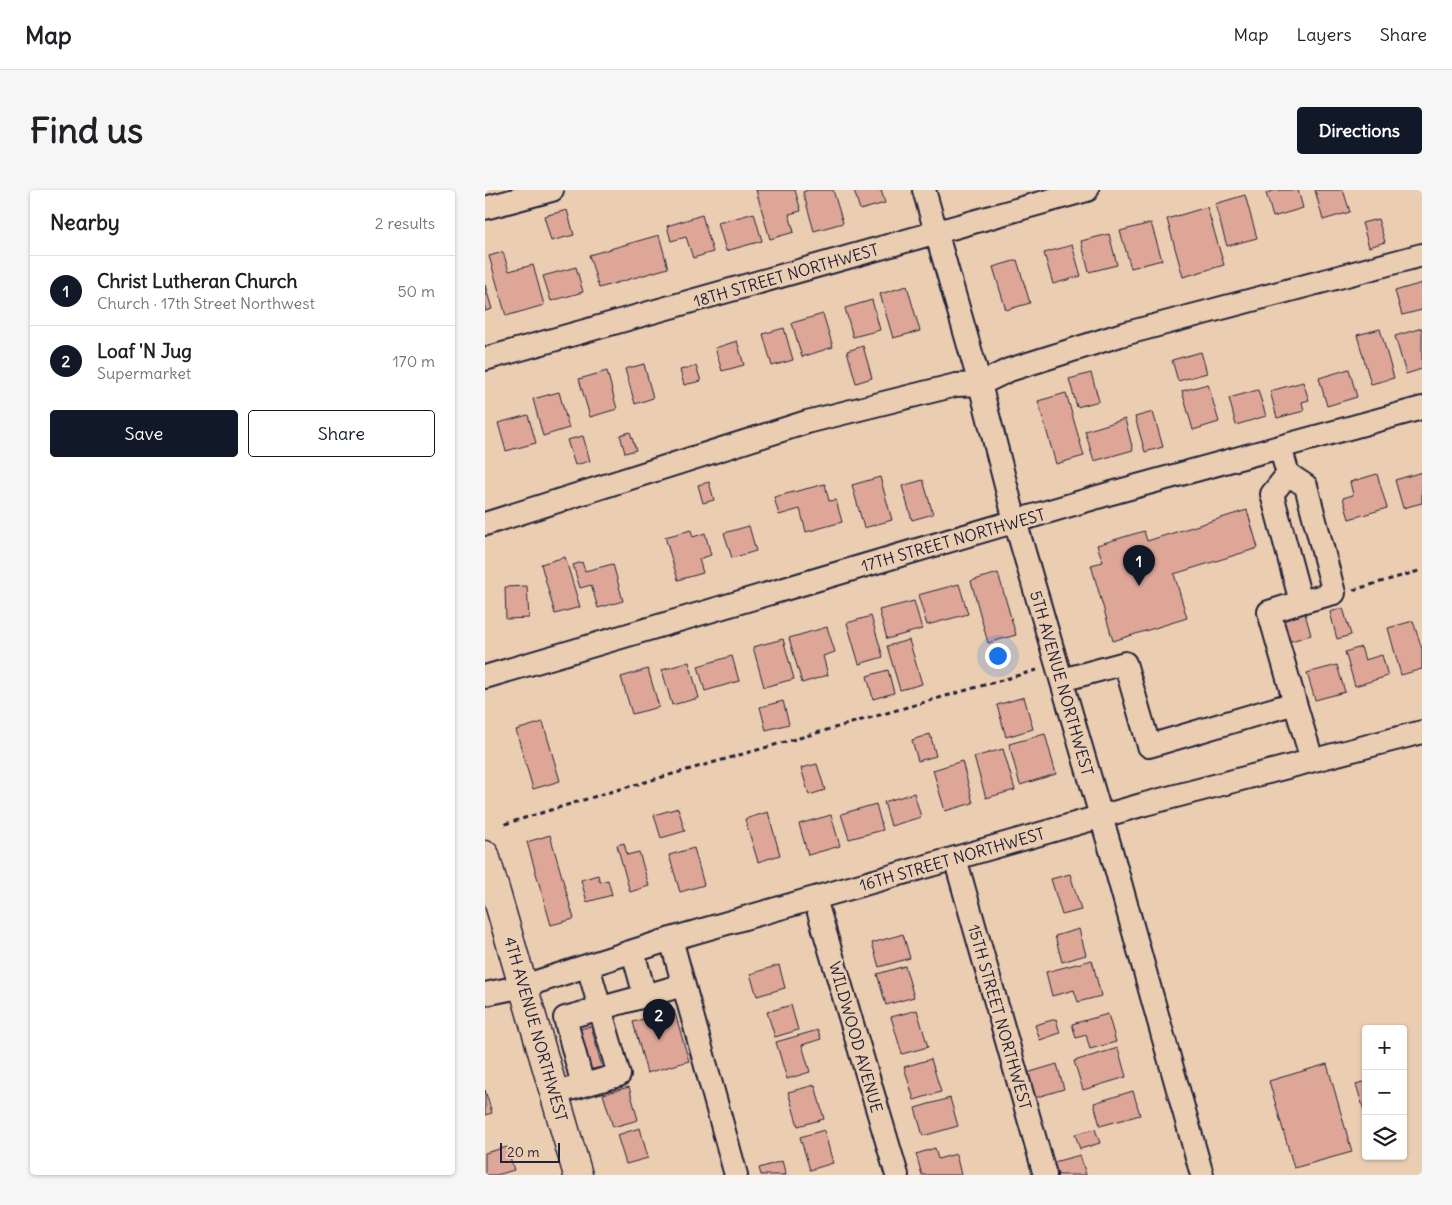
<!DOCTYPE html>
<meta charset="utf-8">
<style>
body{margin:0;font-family:Delius,sans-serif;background:#f6f6f6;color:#202124}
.controls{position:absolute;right:15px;bottom:15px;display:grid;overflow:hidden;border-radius:5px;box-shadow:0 1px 4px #0004}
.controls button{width:45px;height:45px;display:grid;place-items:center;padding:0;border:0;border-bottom:1px solid #e0e0e0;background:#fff;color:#202124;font:25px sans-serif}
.scale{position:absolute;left:15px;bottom:12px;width:60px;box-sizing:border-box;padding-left:5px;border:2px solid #22223b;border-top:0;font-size:14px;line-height:18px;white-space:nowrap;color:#22223b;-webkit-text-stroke:4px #ebceb2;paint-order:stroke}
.you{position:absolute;left:512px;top:465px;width:18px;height:18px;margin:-12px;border:4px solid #fff;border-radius:50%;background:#1a73e8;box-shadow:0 0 0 8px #1a73e833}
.badge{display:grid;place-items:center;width:32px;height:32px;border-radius:50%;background:#111827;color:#fff;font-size:16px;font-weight:700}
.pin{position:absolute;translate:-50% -41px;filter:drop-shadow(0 1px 2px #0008)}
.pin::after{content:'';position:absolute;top:26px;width:18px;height:15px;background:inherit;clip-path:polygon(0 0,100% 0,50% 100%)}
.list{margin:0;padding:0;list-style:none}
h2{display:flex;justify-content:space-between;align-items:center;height:65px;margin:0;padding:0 20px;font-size:21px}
h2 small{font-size:16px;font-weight:400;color:#757577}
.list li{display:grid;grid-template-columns:32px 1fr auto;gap:15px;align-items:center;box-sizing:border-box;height:70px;padding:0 20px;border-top:1px solid #e0e0e0}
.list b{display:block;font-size:19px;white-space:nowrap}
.list p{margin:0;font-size:16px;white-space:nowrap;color:#757577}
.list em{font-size:16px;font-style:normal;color:#757577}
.actions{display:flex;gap:10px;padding:15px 20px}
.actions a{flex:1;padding:11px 0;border:1px solid #111827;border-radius:5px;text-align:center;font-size:18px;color:#111827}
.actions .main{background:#111827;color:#fff}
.icon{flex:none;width:28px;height:28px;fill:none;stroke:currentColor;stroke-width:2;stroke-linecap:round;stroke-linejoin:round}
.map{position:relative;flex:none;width:937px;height:985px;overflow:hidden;border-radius:5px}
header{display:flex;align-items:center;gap:30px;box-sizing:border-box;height:70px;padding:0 25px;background:#fff;border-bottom:1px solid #e0e0e0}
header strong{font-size:24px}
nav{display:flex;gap:28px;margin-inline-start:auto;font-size:18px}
.intro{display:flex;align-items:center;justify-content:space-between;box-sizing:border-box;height:120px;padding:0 30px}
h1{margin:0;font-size:35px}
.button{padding:12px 22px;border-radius:5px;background:#111827;color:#fff;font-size:18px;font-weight:700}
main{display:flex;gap:30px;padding:0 30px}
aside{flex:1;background:#fff;border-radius:5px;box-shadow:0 1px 4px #0004}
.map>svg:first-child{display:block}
.building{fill:#dea697;stroke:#22223b}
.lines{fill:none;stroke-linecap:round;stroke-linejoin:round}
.minor-casing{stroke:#22223b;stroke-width:26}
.major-casing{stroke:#22223b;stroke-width:31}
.path{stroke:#22223b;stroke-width:3;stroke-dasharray:5 4;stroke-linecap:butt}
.minor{stroke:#ebceb2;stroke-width:22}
.major{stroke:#ebceb2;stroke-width:28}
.labels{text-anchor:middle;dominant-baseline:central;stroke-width:5;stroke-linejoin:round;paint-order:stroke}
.street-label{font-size:16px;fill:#22223b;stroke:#ebceb2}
</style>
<header>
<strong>Map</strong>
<nav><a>Map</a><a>Layers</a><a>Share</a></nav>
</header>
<div class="intro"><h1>Find us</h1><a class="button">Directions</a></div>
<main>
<aside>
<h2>Nearby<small>2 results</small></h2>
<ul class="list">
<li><span class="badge">1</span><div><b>Christ Lutheran Church</b><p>Church · 17th Street Northwest</p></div><em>50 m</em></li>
<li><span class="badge">2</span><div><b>Loaf 'N Jug</b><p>Supermarket</p></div><em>170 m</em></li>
</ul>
<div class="actions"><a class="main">Save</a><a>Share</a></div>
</aside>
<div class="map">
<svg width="937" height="985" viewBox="0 0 937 985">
<rect width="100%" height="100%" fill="#ebceb2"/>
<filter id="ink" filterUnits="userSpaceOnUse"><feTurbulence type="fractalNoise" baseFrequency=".02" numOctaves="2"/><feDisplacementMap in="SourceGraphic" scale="10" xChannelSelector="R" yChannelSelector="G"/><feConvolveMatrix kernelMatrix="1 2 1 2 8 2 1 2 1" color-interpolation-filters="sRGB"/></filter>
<g filter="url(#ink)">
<!-- building -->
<path class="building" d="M 271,0 L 310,0 L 316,21 L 304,24 L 309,42 L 285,49 Z
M 323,0 L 348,0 L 358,33 L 329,41 L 318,2 Z
M 369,0 L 396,0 L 400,13 L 375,20 Z
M 791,0 L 813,0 L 818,18 L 788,27 L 781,3 Z
M 830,0 L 858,0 L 865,22 L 838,30 Z
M 760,5 L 772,48 L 742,56 L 730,14 Z
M 722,17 L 739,75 L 698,87 L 682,29 Z
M 82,20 L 89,45 L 66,51 L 59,26 Z
M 269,23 L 277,51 L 241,61 L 233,33 Z
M 217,25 L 228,62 L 208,68 L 201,47 L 186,51 L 182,36 Z
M 893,29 L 900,52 L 884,57 L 877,33 Z
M 666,33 L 677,70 L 646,78 L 635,41 Z
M 624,44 L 632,75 L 604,82 L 596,51 Z
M 174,45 L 183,78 L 114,98 L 104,65 Z
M 587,55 L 596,86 L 568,94 L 559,63 Z
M 18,62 L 24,81 L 48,75 L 59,115 L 21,126 L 4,66 Z
M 532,70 L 545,113 L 521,120 L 508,77 Z
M 91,77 L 98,102 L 66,111 L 58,86 Z
M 937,93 L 937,120 L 917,125 L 910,101 Z
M 0,95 L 7,119 L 0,121 Z
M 422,96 L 435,141 L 408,148 L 395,104 Z
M 387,110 L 395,140 L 368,147 L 360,118 Z
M 338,124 L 348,157 L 317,167 L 307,133 Z
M 299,138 L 308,170 L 287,176 L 278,144 Z
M 937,138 L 937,179 L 921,184 L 910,146 Z
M 895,139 L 909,188 L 886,194 L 872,145 Z
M 252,151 L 259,175 L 237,181 L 230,158 Z
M 378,156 L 387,188 L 371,193 L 362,161 Z
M 716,162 L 722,183 L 693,191 L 687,170 Z
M 159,174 L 168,208 L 150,214 L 140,179 Z
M 211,176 L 216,191 L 199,195 L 195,180 Z
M 864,179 L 872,207 L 842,216 L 834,188 Z
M 122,181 L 132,219 L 105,227 L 94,189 Z
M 606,183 L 614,211 L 592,217 L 584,189 Z
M 818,192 L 824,210 L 817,212 L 819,221 L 792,228 L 785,201 Z
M 723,194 L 734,232 L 708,240 L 697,201 Z
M 773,200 L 781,226 L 751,235 L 744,208 Z
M 74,202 L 84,238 L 58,246 L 48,209 Z
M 581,203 L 599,266 L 571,274 L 553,211 Z
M 668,222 L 678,257 L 660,262 L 650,227 Z
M 43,225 L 51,253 L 21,261 L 13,233 Z
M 640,229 L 648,260 L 609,271 L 600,241 Z
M 145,242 L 151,260 L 140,263 L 135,245 Z
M 98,246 L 105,271 L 90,275 L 82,250 Z
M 937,282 L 937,313 L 918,318 L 910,290 Z
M 892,284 L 902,318 L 864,329 L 858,308 L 868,305 L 865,292 Z
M 395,287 L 407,330 L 379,338 L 367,295 Z
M 438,290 L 448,324 L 427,330 L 417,296 Z
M 224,292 L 229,310 L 218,313 L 213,295 Z
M 340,294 L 344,311 L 351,310 L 357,332 L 321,342 L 315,319 L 294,325 L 289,307 Z
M 762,320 L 773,358 L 689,384 L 702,428 L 628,451 L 606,375 L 618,372 L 612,355 L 659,341 L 662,351 Z
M 264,336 L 271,361 L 247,368 L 239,343 Z
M 206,340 L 208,347 L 220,343 L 226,365 L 214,369 L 218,383 L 193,390 L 180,347 Z
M 80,367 L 95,417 L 70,424 L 56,374 Z
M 97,372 L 100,381 L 128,374 L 138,411 L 113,418 L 106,395 L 95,398 L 88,375 Z
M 513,383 L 531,445 L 503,453 L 486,391 Z
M 474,394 L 483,424 L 442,435 L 433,405 Z
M 42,396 L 44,428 L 21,429 L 20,397 Z
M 429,411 L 437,439 L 402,449 L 394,420 Z
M 858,418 L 866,445 L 852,449 L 845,422 Z
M 819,420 L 826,445 L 803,452 L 796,427 Z
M 386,426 L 398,467 L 374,474 L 362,433 Z
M 928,431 L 937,459 L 937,479 L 916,485 L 903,438 Z
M 342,437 L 350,462 L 338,466 L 343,485 L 317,493 L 304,448 Z
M 298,449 L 309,489 L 279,497 L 268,457 Z
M 424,450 L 437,494 L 415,500 L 402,456 Z
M 876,457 L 880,470 L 897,465 L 903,486 L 870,496 L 860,462 Z
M 247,466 L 254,491 L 220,501 L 213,476 Z
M 204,472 L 214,508 L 187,515 L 177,480 Z
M 852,475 L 860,502 L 830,510 L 822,483 Z
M 163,479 L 174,517 L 147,524 L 136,487 Z
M 403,480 L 409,503 L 388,509 L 382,486 Z
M 539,507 L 548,539 L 521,547 L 512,515 Z
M 298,511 L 304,534 L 281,540 L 275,517 Z
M 58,532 L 75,591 L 48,599 L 31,540 Z
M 445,544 L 451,566 L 433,571 L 427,550 Z
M 560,544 L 571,584 L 535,595 L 524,554 Z
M 518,559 L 530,600 L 501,608 L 489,567 Z
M 477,571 L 488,613 L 460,621 L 448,580 Z
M 332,574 L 340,600 L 324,605 L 316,578 Z
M 429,603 L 436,627 L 406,636 L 399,612 Z
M 391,614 L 398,640 L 364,649 L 356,624 Z
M 193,618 L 200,641 L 176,648 L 169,625 Z
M 283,622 L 295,665 L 273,672 L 260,629 Z
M 346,625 L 355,656 L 323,665 L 314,634 Z
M 65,645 L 89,729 L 66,735 L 42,652 Z
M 139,653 L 142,665 L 154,662 L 164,696 L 145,702 L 132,655 Z
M 209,658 L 219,695 L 195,702 L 184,665 Z
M 585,684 L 596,720 L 577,725 L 566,689 Z
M 113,685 L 115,692 L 123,690 L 127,705 L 102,712 L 96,690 Z
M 594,739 L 601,765 L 577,772 L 570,746 Z
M 418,744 L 425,768 L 394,777 L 387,753 Z
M 607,770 L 616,806 L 593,812 L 589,800 L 567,806 L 561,782 Z
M 294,775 L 300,798 L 272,806 L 265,784 Z
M 420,776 L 429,807 L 401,815 L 392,784 Z
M 306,815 L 313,840 L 290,847 L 282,822 Z
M 189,820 L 204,871 L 162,883 L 148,832 Z
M 432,820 L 443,857 L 417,864 L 406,827 Z
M 623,824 L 631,852 L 605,859 L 601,845 L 591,848 L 587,834 Z
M 571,829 L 575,843 L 555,850 L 550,835 Z
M 106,836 L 117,877 L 99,881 L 88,841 Z
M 333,840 L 336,849 L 317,855 L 325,882 L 302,889 L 291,852 Z
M 633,858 L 641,887 L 598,900 L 589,871 Z
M 446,869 L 456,902 L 429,910 L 419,877 Z
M 572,874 L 579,899 L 549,908 L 542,883 Z
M 842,874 L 867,962 L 809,978 L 784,891 Z
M 881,891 L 881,923 L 880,924 L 871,894 Z
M 330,895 L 339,929 L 313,936 L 303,902 Z
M 144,897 L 153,930 L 128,937 L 118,904 Z
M 0,900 L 7,923 L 0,925 Z
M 648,901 L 655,925 L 615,936 L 609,913 Z
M 465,908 L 473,936 L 438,946 L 430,918 Z
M 155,938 L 163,968 L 141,974 L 132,945 Z
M 610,939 L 615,953 L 595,959 L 590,944 Z
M 339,940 L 348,973 L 325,980 L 315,947 Z
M 22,957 L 29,980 L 12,985 L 0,985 L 0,963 Z
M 450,958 L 453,969 L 471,964 L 476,985 L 437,985 L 431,964 Z
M 595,965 L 601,985 L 573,985 L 569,972 Z
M 297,971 L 301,985 L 276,985 L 274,978 Z"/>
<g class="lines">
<!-- minor casing -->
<g class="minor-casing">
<path id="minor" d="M 439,0 L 495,194 L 530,331 L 625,657 L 717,985
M 0,18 L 67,0
M 0,169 L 602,0
M 795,257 L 803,284 L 787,304 L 816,412 L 784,422 L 810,513
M 803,284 L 821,296 L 849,403 L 816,412
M 0,334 L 322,232 L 471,195 L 495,194 L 524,180 L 635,145 L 937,65
M 0,487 L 623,304 L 937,218
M 577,490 L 640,473 L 664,556 L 810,513 L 827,570
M 470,668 L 560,985
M 330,709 L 412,985
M 186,749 L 251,985
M 0,804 L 39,796 L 186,749 L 660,614 L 937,542
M 160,806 L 198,795
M 98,895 L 80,828 L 160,806 L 148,762
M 85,899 L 134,885 L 103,776"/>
</g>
<!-- major casing -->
<g class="major-casing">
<path id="major" d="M 0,665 L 93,985"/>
</g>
<!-- path -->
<path class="path" d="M 868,400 L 937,380
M 20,634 L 118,604 L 552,480"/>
<!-- minor -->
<use href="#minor" class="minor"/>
<!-- major -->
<use href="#major" class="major"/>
</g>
</g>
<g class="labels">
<!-- street labels -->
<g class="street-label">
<text transform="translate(301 85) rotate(-16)">18TH STREET NORTHWEST</text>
<text transform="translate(468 350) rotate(-16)">17TH STREET NORTHWEST</text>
<text transform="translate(577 493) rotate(74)">5TH AVENUE NORTHWEST</text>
<text transform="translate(467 669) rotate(-16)">16TH STREET NORTHWEST</text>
<text transform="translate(515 827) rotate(74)">15TH STREET NORTHWEST</text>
<text transform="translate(51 839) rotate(74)">4TH AVENUE NORTHWEST</text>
<text transform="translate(371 847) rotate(74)">WILDWOOD AVENUE</text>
</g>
</g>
</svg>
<div class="controls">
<button>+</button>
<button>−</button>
<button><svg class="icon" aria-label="layers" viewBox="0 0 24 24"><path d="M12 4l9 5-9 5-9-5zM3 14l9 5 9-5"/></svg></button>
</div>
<div class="scale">20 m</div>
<div class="you"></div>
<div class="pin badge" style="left:654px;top:396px">1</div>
<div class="pin badge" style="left:174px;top:850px">2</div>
</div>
</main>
